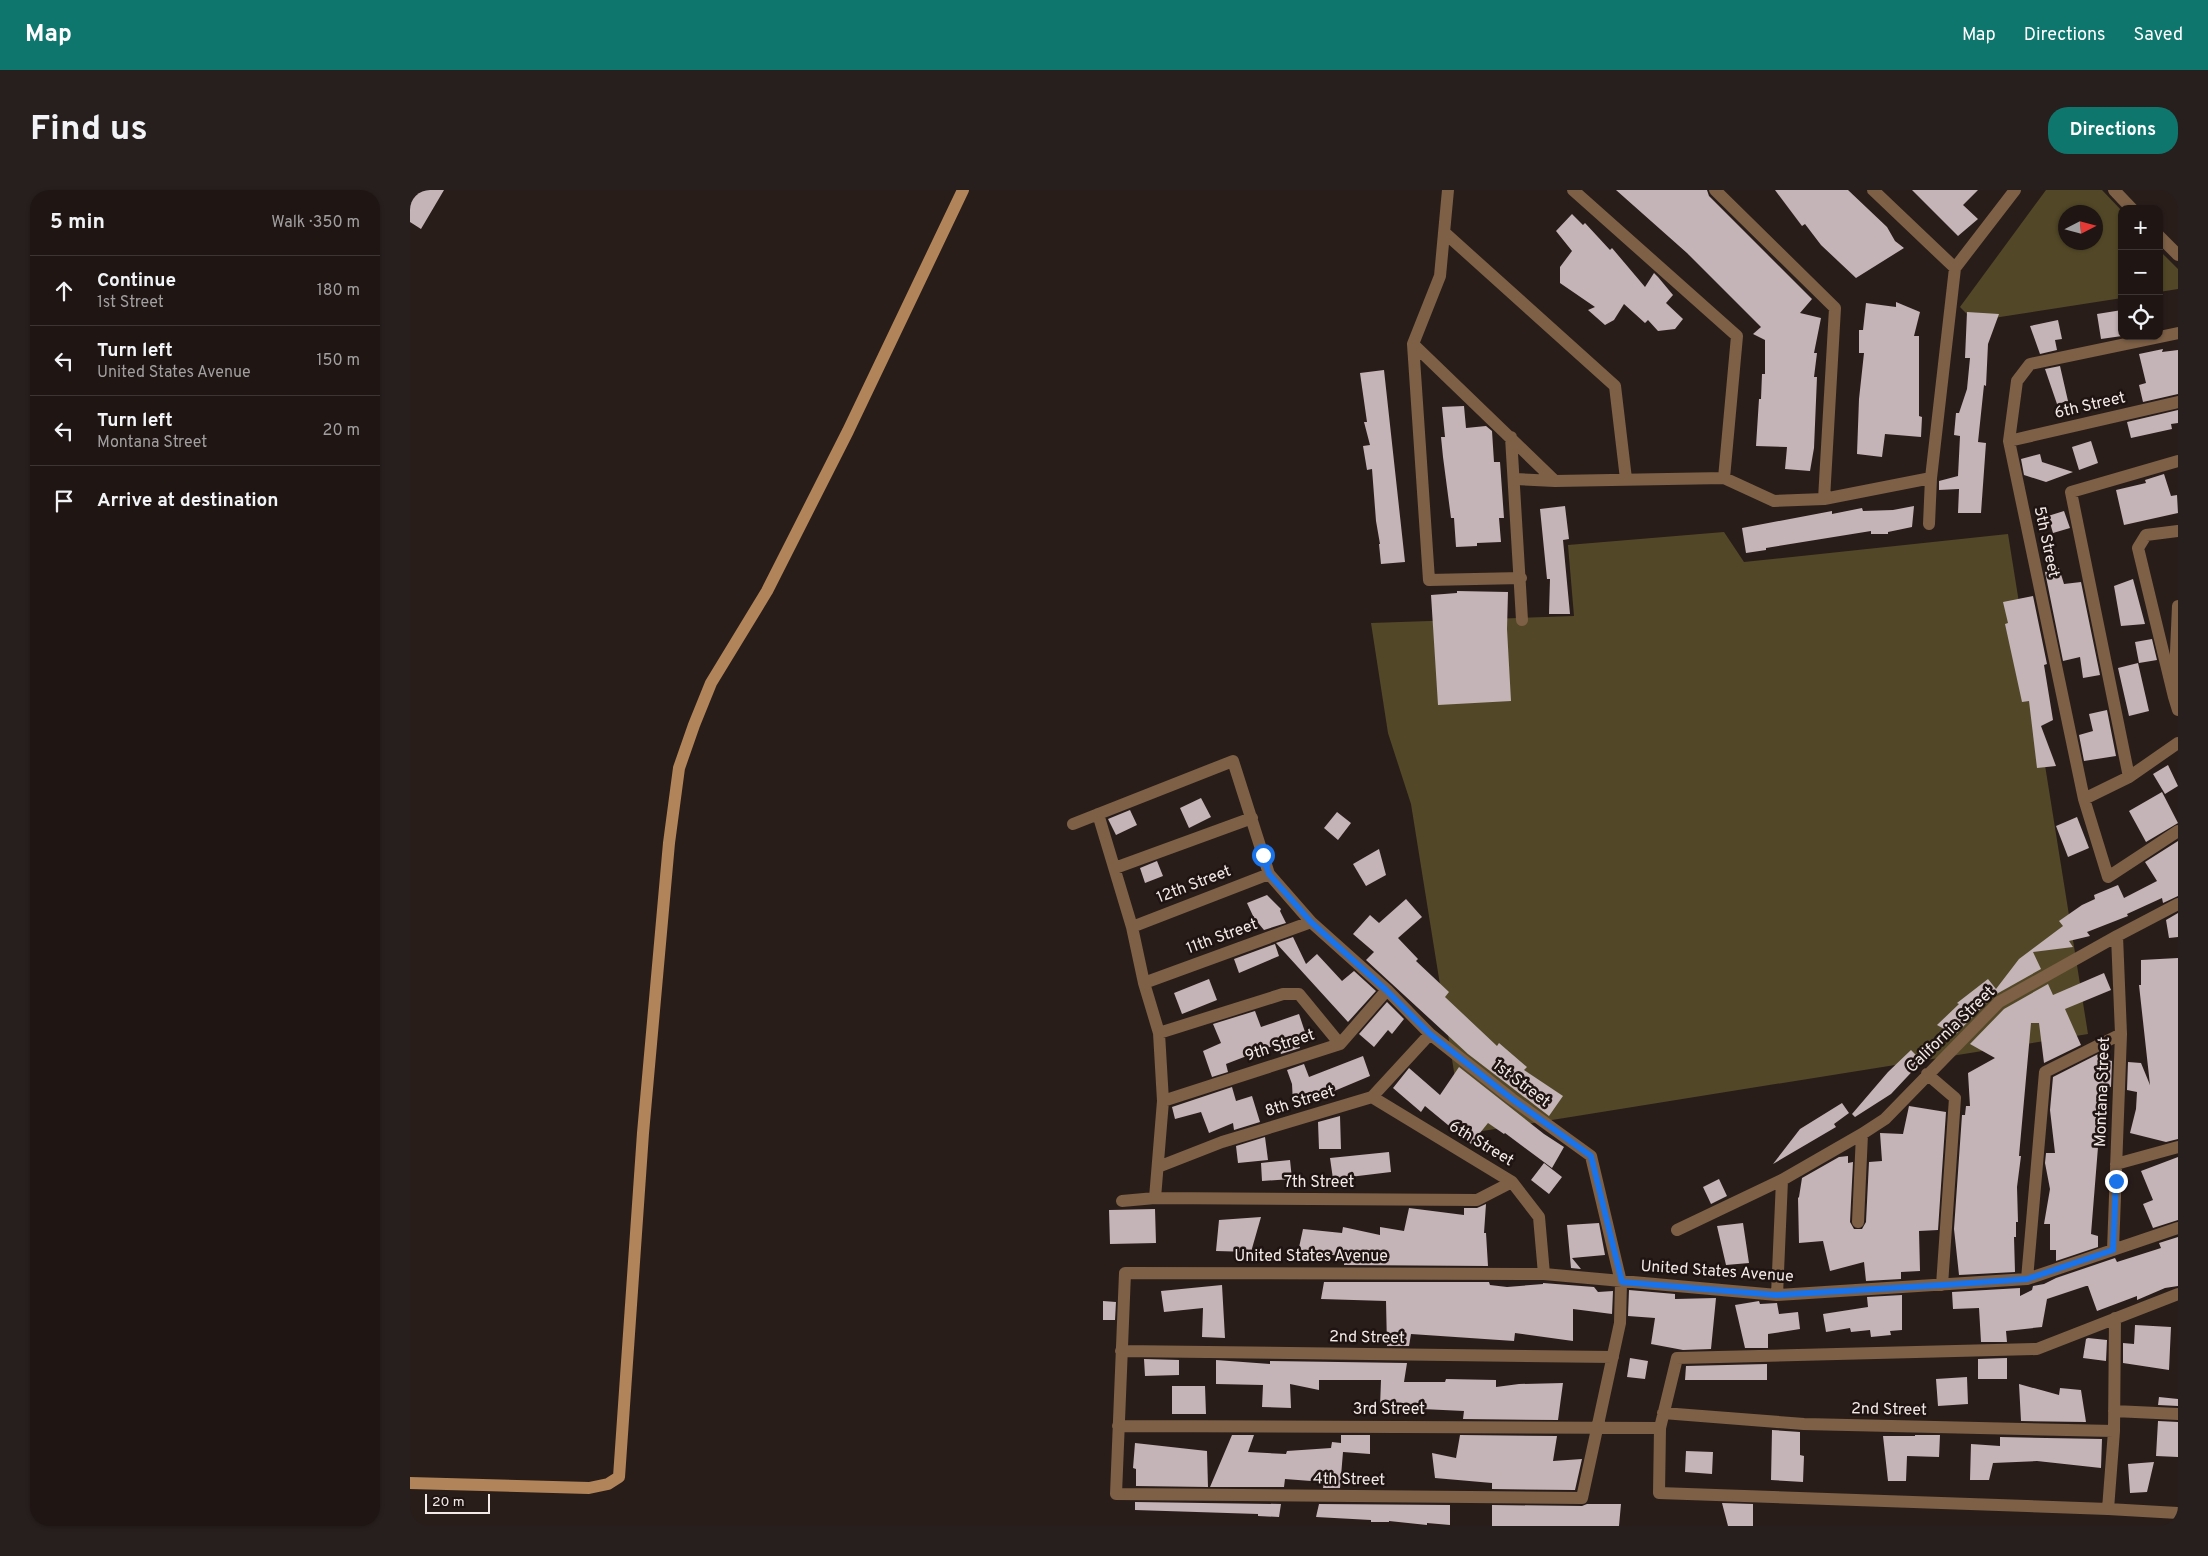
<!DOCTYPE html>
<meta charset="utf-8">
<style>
body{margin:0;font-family:Overpass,sans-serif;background:#271f1d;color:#f1f3f6}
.controls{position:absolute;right:15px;top:15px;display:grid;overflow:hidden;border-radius:10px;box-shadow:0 1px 4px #0004}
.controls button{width:45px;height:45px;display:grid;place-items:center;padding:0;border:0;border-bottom:1px solid #3c3534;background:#1f1614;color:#f1f3f6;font:25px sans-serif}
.compass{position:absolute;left:1648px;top:15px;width:45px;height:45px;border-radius:50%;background:#1f1614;box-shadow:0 1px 4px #0004;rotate:84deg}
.scale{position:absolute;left:15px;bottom:12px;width:65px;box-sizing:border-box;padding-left:5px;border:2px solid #f3eae8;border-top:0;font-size:14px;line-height:18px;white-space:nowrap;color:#f3eae8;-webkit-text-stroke:4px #1f1411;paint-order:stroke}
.stop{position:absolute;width:15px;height:15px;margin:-11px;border:4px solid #1a73e8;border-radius:50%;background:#fff}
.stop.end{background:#1a73e8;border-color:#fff;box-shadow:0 1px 5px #0008}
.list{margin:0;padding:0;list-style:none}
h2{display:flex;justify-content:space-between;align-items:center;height:65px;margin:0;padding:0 20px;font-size:21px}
h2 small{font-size:16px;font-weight:400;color:#a19fa0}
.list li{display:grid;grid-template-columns:32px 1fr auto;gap:15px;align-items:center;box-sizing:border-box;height:70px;padding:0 20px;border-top:1px solid #3c3534}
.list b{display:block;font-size:19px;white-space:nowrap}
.list p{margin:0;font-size:16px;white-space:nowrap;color:#a19fa0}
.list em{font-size:16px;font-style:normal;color:#a19fa0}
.icon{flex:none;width:28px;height:28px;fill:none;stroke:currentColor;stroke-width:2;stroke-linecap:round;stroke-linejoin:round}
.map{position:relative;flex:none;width:1768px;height:1336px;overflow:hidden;border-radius:20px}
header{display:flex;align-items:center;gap:30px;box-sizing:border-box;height:70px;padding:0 25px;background:#0f766e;color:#fff}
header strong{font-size:24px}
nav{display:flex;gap:28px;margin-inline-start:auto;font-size:18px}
.intro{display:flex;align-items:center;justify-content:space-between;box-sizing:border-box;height:120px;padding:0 30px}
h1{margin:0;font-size:35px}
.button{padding:12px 22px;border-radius:20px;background:#0f766e;color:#fff;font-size:18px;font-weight:700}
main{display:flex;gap:30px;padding:0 30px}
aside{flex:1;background:#1f1614;border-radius:20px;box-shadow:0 1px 4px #0004}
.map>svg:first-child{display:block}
.green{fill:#524827;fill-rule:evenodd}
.building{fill:#c4b3b7}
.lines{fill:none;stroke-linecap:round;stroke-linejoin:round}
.street{stroke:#7d6046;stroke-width:12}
.secondary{stroke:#b28459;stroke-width:12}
.route{stroke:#1a73e8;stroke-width:6}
.labels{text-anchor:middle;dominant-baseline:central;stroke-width:5;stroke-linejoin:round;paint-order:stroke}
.street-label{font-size:16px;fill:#f3eae8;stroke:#1f1411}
</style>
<header>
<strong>Map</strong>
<nav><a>Map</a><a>Directions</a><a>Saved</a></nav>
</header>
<div class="intro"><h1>Find us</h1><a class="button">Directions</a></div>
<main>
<aside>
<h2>5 min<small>Walk · 350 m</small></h2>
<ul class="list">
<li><svg class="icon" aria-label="ahead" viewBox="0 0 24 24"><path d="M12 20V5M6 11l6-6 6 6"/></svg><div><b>Continue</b><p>1st Street</p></div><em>180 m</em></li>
<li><svg class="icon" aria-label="left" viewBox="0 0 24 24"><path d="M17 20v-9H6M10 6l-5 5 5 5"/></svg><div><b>Turn left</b><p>United States Avenue</p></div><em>150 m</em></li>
<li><svg class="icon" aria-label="left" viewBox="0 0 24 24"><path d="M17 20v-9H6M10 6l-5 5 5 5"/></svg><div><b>Turn left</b><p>Montana Street</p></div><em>20 m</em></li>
<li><svg class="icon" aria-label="arrive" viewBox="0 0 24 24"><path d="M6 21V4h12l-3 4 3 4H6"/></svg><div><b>Arrive at destination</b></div></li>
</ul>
</aside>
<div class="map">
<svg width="1768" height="1336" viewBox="0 0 1768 1336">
<rect width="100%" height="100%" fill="#291d1a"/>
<!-- green -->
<path class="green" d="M 1636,0 L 1692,0 L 1712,21 L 1712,108 L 1564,131 L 1550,117 ZM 1656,22 L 1686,22 L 1686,52 L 1656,52 Z
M 1749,60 L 1768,79 L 1768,99 L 1749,102 Z
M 1314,342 L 1334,372 L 1598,344 L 1678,844 L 1054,944 L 1001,614 L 978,543 L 961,433 L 1164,426 L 1158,355 Z"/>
<!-- building -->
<path class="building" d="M 0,0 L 34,0 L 11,39 L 0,32 Z
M 1206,0 L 1297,0 L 1299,6 L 1402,109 L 1390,123 L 1411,128 L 1404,163 L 1407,163 L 1404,187 L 1407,187 L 1404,258 L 1400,281 L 1375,279 L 1377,257 L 1346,256 L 1349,209 L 1351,209 L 1352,184 L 1355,184 L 1355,150 L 1343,144 L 1351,137 L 1277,63 Z
M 1365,0 L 1438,0 L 1477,37 L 1485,51 L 1494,58 L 1446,88 L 1411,55 L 1395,34 L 1392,36 Z
M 1502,0 L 1568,0 L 1553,15 L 1568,29 L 1548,46 Z
M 1162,24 L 1173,35 L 1175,33 L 1200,60 L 1202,58 L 1235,97 L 1244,83 L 1248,87 L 1263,105 L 1256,113 L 1273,129 L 1265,139 L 1248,141 L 1238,130 L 1235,133 L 1214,114 L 1204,130 L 1195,135 L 1178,120 L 1185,117 L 1150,93 L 1150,77 L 1162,61 L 1146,41 Z
M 1486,112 L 1510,122 L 1504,146 L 1509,146 L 1509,226 L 1512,227 L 1511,247 L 1475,244 L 1472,267 L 1447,264 L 1449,209 L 1454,163 L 1449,163 L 1449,140 L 1453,140 L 1456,113 L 1486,117 Z
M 1712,120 L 1712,146 L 1691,149 L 1687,124 Z
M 1557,122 L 1589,124 L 1578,154 L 1576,196 L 1574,195 L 1568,252 L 1576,253 L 1571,323 L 1548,323 L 1549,299 L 1529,300 L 1529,291 L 1548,286 L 1550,246 L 1544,245 L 1546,223 L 1549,223 L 1557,199 L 1560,168 L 1555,168 Z
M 1648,130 L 1652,149 L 1645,150 L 1647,160 L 1630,164 L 1620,136 Z
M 1753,159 L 1752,162 L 1768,160 L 1768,204 L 1733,212 L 1729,195 L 1736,193 L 1729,164 Z
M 1650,176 L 1658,211 L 1647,214 L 1635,179 Z
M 974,180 L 995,372 L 971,374 L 969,354 L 970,354 L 966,331 L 962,279 L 957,280 L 953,256 L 960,255 L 954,232 L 957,232 L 950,183 Z
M 1054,216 L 1056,238 L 1076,236 L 1082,241 L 1084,272 L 1090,272 L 1094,328 L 1089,328 L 1091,352 L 1067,353 L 1067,356 L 1046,357 L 1044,328 L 1041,328 L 1033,267 L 1031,247 L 1035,247 L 1032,217 Z
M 1768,220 L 1768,233 L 1761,234 L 1762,239 L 1721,248 L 1717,232 Z
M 1681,251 L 1688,273 L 1669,280 L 1662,257 Z
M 1630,264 L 1632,272 L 1663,282 L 1636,292 L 1614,285 L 1611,269 Z
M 1754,284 L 1761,306 L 1767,305 L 1768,323 L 1714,335 L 1706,300 L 1736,293 L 1735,290 Z
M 1155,316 L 1159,349 L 1153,350 L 1160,424 L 1139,424 L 1140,389 L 1137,389 L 1130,319 Z
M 1504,316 L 1502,337 L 1478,342 L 1478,344 L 1461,344 L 1461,341 L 1356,358 L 1356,360 L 1336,363 L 1332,338 L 1422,321 L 1422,324 L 1452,318 L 1453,321 L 1483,320 Z
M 1654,321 L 1660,338 L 1643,343 L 1638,326 Z
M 1649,378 L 1654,394 L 1671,392 L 1690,485 L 1673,488 L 1670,467 L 1653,471 L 1635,382 Z
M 1723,389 L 1735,434 L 1711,436 L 1704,396 Z
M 1047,401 L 1098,402 L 1097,439 L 1101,511 L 1028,515 L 1021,405 L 1047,403 Z
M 1623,406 L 1637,474 L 1634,475 L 1643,530 L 1631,536 L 1646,576 L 1627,578 L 1619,511 L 1612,512 L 1595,434 L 1598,433 L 1593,412 Z
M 1742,449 L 1747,470 L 1729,473 L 1725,452 Z
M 1728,473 L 1739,521 L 1719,526 L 1708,478 Z
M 1697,520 L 1706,566 L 1674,571 L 1669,545 L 1683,541 L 1679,524 Z
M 1758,575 L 1768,596 L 1755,604 L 1743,584 Z
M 1752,602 L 1768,633 L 1736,652 L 1719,621 Z
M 791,608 L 801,627 L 779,638 L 770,618 Z
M 720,620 L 727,635 L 706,645 L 698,629 Z
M 927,622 L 941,633 L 928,650 L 914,638 Z
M 1667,627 L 1679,658 L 1658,667 L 1646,636 Z
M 1768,651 L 1768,706 L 1753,713 L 1752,708 L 1717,724 L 1718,726 L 1677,742 L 1680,746 L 1659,751 L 1663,757 L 1623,762 L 1631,779 L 1583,806 L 1545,845 L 1527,835 L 1549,814 L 1547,813 L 1578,789 L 1586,799 L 1609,769 L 1653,736 L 1649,731 L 1672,715 L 1685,709 L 1684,705 L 1708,695 L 1714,708 L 1747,691 L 1735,672 Z
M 969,659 L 976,685 L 956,696 L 943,674 Z
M 747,671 L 753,686 L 735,693 L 730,678 Z
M 857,705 L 871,719 L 870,721 L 876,733 L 854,740 L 844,728 L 837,713 Z
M 996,709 L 1012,727 L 988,748 L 1008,769 L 1006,771 L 1039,802 L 1035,807 L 1087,856 L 1089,853 L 1117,877 L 1114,880 L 1153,906 L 1139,926 L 1058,864 L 956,770 L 964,762 L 943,744 L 960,725 L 969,733 Z
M 1768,723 L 1768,747 L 1759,748 L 1756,730 Z
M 883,747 L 896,774 L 907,764 L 932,791 L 944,781 L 966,801 L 938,832 L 866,753 Z
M 865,754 L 869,766 L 829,783 L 824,769 Z
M 1768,768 L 1768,949 L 1756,952 L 1720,943 L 1726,919 L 1727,902 L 1717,900 L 1718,872 L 1731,873 L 1740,895 L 1729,795 L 1731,795 L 1731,770 Z
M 1694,783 L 1701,800 L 1655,819 L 1671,855 L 1634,873 L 1629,833 L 1621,833 L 1609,966 L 1611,966 L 1607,997 L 1608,1032 L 1606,1032 L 1606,1047 L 1604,1047 L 1605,1082 L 1549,1085 L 1544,1039 L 1552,925 L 1555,925 L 1556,916 L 1560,916 L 1558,883 L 1585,868 L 1560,854 L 1594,819 L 1638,794 L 1643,805 Z
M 799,789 L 807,810 L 772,824 L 764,803 Z
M 977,812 L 994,829 L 982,844 L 978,840 L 964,857 L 949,844 Z
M 845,821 L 851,837 L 889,824 L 896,845 L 886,848 L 890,858 L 871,864 L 868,854 L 816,874 L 818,882 L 802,887 L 793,861 L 811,853 L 803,834 Z
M 1501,860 L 1512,871 L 1481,904 L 1445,927 L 1442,924 L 1478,882 Z
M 1696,860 L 1697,870 L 1702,871 L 1701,897 L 1693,895 L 1681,1044 L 1688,1046 L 1688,1057 L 1646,1071 L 1646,1060 L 1640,1060 L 1640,1034 L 1634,1034 L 1640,999 L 1635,973 L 1636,963 L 1645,963 L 1640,920 L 1643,887 Z
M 953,866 L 960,886 L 898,912 L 883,913 L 882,894 L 877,880 L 894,874 L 899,887 Z
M 1049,877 L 1134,944 L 1154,957 L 1142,978 L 1095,943 L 1094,944 L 1078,933 L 1061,954 L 1015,916 L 1011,922 L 983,898 L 999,878 L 1030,905 Z
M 822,897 L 826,911 L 842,906 L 850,932 L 824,940 L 823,933 L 799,943 L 791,922 L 765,929 L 762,917 Z
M 1432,913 L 1439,923 L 1424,934 L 1426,937 L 1363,974 L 1390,939 Z
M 1499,916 L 1536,922 L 1528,1040 L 1509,1041 L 1510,1081 L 1491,1082 L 1491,1089 L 1456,1091 L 1454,1072 L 1420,1081 L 1413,1051 L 1389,1053 L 1388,1008 L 1389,1007 L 1392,988 L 1429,967 L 1438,966 L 1438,973 L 1443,972 L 1440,1032 L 1444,1039 L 1452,1039 L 1456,1032 L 1459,972 L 1472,971 L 1470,943 L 1493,944 Z
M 930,926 L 931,959 L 909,959 L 908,932 Z
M 855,947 L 858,970 L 828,973 L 826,956 Z
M 979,962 L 981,982 L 923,989 L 920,968 Z
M 1768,967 L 1768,1030 L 1743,1038 L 1733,1014 L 1743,1010 L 1731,981 Z
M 880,970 L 882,989 L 852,991 L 851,973 Z
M 1134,973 L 1152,987 L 1139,1004 L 1121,990 Z
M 1309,989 L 1317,1006 L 1301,1014 L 1293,997 Z
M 1076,1014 L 1074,1043 L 1076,1043 L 1078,1076 L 934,1075 L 934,1066 L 888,1062 L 893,1039 L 932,1043 L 933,1037 L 970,1045 L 970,1037 L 994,1041 L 999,1018 L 1054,1025 L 1054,1018 L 1067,1018 Z
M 745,1019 L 746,1053 L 700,1054 L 699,1020 Z
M 851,1027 L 841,1062 L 806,1061 L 809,1030 Z
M 1189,1033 L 1195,1065 L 1162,1068 L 1171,1079 L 1161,1078 L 1157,1035 Z
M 1333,1033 L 1339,1073 L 1316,1075 L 1307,1036 Z
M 1768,1047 L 1768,1096 L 1755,1098 L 1727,1110 L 1727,1106 L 1687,1121 L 1678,1096 L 1676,1096 L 1637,1109 L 1632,1137 L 1596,1141 L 1597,1152 L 1571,1152 L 1569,1118 L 1543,1119 L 1542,1102 L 1610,1098 L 1610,1106 L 1622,1100 L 1623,1096 L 1634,1094 L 1646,1088 L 1705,1068 L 1707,1072 L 1751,1058 L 1749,1053 Z
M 914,1092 L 1079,1092 L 1080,1095 L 1097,1097 L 1133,1094 L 1133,1093 L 1184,1097 L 1188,1102 L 1203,1101 L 1202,1124 L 1163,1119 L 1163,1151 L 1105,1143 L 1104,1151 L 1001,1144 L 999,1156 L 977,1156 L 976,1111 L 911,1109 Z
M 812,1095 L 815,1148 L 792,1147 L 793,1118 L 754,1122 L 751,1101 Z
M 1219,1100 L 1265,1104 L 1265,1109 L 1306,1108 L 1301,1159 L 1273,1160 L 1241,1154 L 1245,1128 L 1218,1126 Z
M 1492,1105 L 1492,1140 L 1480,1141 L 1481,1145 L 1461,1147 L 1460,1140 L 1441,1142 L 1440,1138 L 1416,1142 L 1413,1124 L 1458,1117 L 1457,1107 Z
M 693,1111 L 706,1112 L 705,1130 L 693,1130 Z
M 1349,1111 L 1350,1114 L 1367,1113 L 1369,1124 L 1388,1122 L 1390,1139 L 1358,1144 L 1358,1158 L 1335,1158 L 1325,1115 Z
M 1725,1135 L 1761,1137 L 1759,1180 L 1713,1173 L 1713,1153 L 1724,1154 Z
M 1678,1148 L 1697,1150 L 1696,1171 L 1673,1168 L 1676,1149 Z
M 1220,1168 L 1238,1171 L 1235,1189 L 1217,1187 Z
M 1597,1168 L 1597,1189 L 1568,1189 L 1568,1169 Z
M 734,1169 L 769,1170 L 769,1185 L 735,1186 Z
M 806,1170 L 860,1174 L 860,1171 L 997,1173 L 994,1192 L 1035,1192 L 1036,1189 L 1086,1190 L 1086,1197 L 1109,1194 L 1153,1193 L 1148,1230 L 1053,1229 L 1054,1221 L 970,1217 L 971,1190 L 909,1190 L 909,1200 L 880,1194 L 881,1218 L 852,1217 L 853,1195 L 806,1194 Z
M 1357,1174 L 1357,1190 L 1275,1190 L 1276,1176 Z
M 1557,1187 L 1558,1214 L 1528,1216 L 1526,1189 Z
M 1609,1194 L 1649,1205 L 1650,1198 L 1671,1200 L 1676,1232 L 1611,1231 Z
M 762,1196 L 795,1196 L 796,1224 L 762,1224 Z
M 1749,1207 L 1768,1209 L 1768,1216 L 1748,1215 Z
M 1748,1231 L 1768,1232 L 1768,1267 L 1746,1266 Z
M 1362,1240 L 1390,1242 L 1390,1265 L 1394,1266 L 1393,1292 L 1361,1290 Z
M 822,1245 L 844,1245 L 838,1262 L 876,1264 L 877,1261 L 921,1258 L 922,1252 L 931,1253 L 931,1245 L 960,1245 L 960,1264 L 933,1262 L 930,1298 L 913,1298 L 914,1292 L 875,1289 L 874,1297 L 800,1297 Z
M 1050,1245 L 1147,1246 L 1143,1271 L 1172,1269 L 1165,1300 L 1082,1299 L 1082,1293 L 1025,1288 L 1022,1263 L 1046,1268 Z
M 1505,1245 L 1530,1245 L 1529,1267 L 1497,1266 L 1496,1291 L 1478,1291 L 1473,1246 L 1505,1246 Z
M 1590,1247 L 1692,1249 L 1691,1278 L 1627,1271 L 1583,1273 L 1579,1290 L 1560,1290 L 1561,1254 L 1590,1256 Z
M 725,1253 L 797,1261 L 798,1297 L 726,1296 L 726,1279 L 723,1278 Z
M 1276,1261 L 1303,1262 L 1302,1284 L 1275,1282 Z
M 1744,1272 L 1737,1302 L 1720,1303 L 1718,1274 Z
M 725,1312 L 871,1314 L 869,1327 L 848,1326 L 848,1324 L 725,1320 Z
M 1312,1313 L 1343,1314 L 1343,1336 L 1318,1336 Z
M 909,1314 L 1040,1315 L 1040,1335 L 1017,1333 L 1017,1335 L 979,1331 L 979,1332 L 961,1332 L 961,1330 L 906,1327 Z
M 1177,1314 L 1211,1314 L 1209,1336 L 1082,1336 L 1082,1315 L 1172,1316 Z"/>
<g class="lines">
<!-- street -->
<path class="street" d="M 1038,0 L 1030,86 L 1003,154 L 1019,390 L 1111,388
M 1163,0 L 1327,146 L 1314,288
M 1305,0 L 1425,118 L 1414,309
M 1463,0 L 1545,78
M 1704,0 L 1722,19
M 1035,43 L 1205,196 L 1216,289
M 1749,46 L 1768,65
M 1768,143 L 1620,174 L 1607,191 L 1599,251 L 1674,609 L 1698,687 L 1768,641
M 1003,154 L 1145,291
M 1101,247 L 1112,430
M 1599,251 L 1768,212
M 1105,289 L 1145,291 L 1314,288 L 1364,311 L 1414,309 L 1521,288
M 1519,334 L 1521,288 L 1545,78 L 1605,0
M 1768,416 L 1764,507 L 1768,520
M 1764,507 L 1728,358 L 1736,345 L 1768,341
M 1719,587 L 1661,302 L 1768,271
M 1674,609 L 1719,587 L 1768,553
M 688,624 L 722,737 L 734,793 L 749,843 L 753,911 L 745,1008
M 663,634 L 823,571 L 859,684 L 901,732 L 977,800 L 1020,844 L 1102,909 L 1181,966 L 1211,1092 L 1210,1133 L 1172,1308 L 706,1304 L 715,1083 L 1134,1084 L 1367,1105 L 1617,1089 L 1768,1038
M 705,678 L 842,628
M 722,737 L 859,684
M 734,793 L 901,732
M 749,843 L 873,804 L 889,804 L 930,854
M 1517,884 L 1545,908 L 1532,1095
M 962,907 L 1102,992 L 1129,1027 L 1134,1084
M 753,911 L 930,854 L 977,800
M 1706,974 L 1768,957
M 748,977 L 812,952 L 962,907 L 1020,844
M 712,1011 L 745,1008 L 1067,1010 L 1102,992
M 1448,1032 L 1452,944
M 1267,1040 L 1372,990 L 1452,944 L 1475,929 L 1589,812 L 1707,746 L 1768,714
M 1703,1060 L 1711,844 L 1707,746
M 1617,1089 L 1635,882 L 1711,844
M 1768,1104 L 1627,1159 L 1267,1168 L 1250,1238 L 1249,1303 L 1698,1319 L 1768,1323
M 1367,1105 L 1372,990
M 711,1161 L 1203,1167
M 1704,1221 L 1768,1224
M 1253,1223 L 1394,1234 L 1704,1241
M 708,1236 L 1250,1238
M 1698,1319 L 1704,1241 L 1705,1128"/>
<!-- secondary -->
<path class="secondary" d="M 0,1293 L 179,1298 L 198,1294 L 209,1287 L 233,943 L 259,653 L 269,578 L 284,535 L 301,493 L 357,401 L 438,241 L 553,0"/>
</g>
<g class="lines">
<!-- route -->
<path class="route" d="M 853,665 L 859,684 L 901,732 L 976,800 L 1020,844 L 1102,909 L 1181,966 L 1212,1092 L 1366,1105 L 1532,1095 L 1617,1089 L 1703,1060 L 1706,991"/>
</g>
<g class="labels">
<!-- street labels -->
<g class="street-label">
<text transform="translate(1680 216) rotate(-13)">6th Street</text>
<text transform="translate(1636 352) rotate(78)">5th Street</text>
<text transform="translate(784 695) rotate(-21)">12th Street</text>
<text transform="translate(812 747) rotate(-20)">11th Street</text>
<text transform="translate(1541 840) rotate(-44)">California Street</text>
<text transform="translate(870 856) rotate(-18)">9th Street</text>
<text transform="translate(1111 894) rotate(37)">1st Street</text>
<text transform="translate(1693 902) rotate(-88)">Montana Street</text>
<text transform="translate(890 912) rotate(-17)">8th Street</text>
<text transform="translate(1071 954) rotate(31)">6th Street</text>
<text x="909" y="993">7th Street</text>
<text x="901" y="1067">United States Avenue</text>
<text transform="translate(1307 1082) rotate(4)">United States Avenue</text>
<text transform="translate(957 1148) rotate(1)">2nd Street</text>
<text x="979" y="1220">3rd Street</text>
<text transform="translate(1479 1220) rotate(1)">2nd Street</text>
<text transform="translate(939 1290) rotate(1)">4th Street</text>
</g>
</g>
</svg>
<div class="controls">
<button>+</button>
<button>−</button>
<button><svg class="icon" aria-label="locate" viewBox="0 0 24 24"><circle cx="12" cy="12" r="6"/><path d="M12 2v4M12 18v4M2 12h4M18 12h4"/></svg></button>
</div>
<svg class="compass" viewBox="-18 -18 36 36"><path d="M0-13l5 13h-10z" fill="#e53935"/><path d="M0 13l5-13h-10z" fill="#a19fa0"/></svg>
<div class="scale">20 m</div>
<div class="stop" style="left:853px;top:665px"></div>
<div class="stop end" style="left:1706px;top:991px"></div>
</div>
</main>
